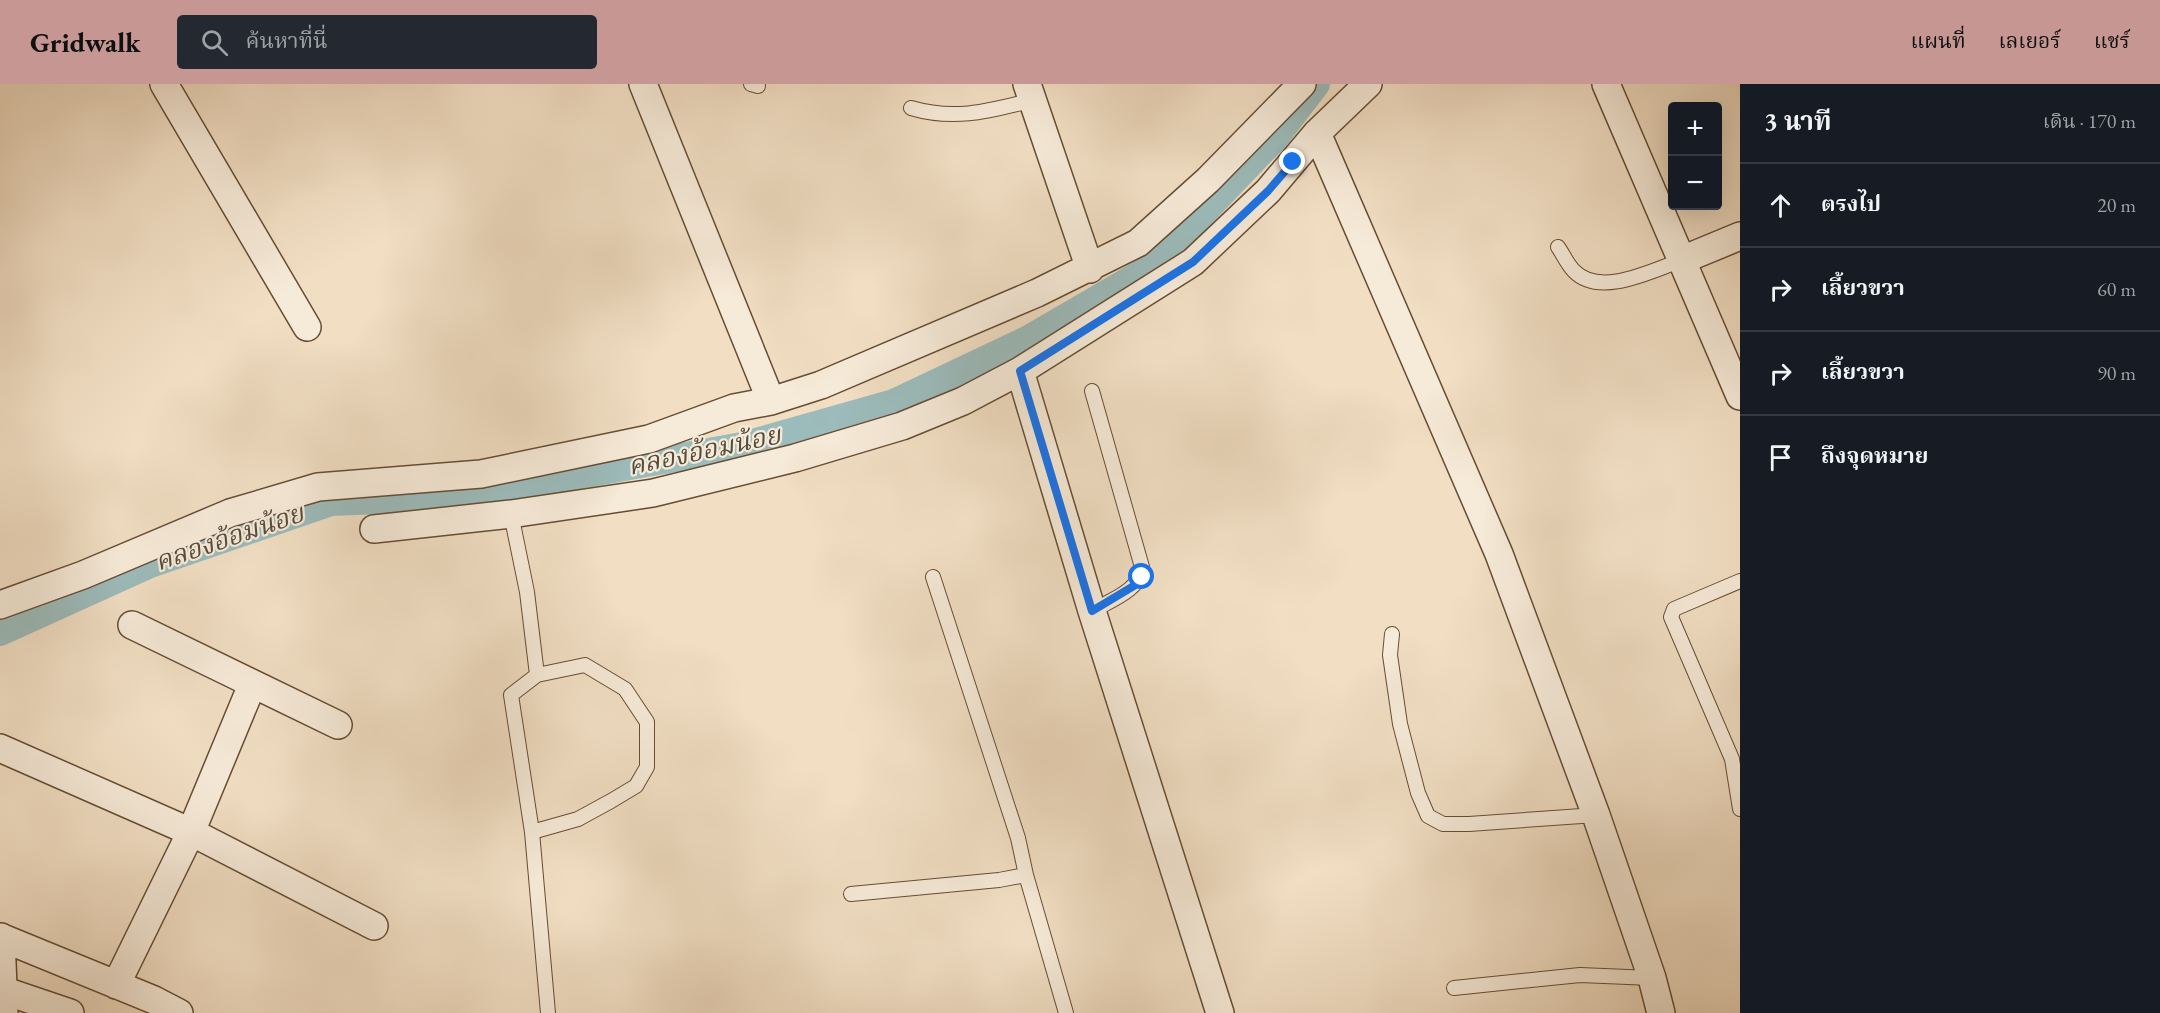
<!DOCTYPE html>
<html lang="th">
<meta charset="utf-8">
<style>
body{margin:0;font-family:"EB Garamond","Noto Serif Thai",serif;background:#242831;color:#f1f3f6}
.controls{position:absolute;right:18px;top:18px;display:grid;overflow:hidden;border-radius:6px;box-shadow:0 6px 24px #0002}
.controls button{width:54px;height:54px;display:grid;place-items:center;padding:0;border:0;border-bottom:2px solid #363941;background:#171b24;color:#f1f3f6;font:30px sans-serif}
.stop{position:absolute;width:18px;height:18px;margin:-14px;border:4px solid #1a73e8;border-radius:50%;background:#fff}
.stop.end{background:#1a73e8;border-color:#fff;box-shadow:0 2px 6px #0008}
.list{margin:0;padding:0;list-style:none}
h2{display:flex;justify-content:space-between;align-items:center;height:78px;margin:0;padding:0 24px;font-size:26px}
h2 small{font-size:20px;font-weight:400;color:#9ea1a6}
.list li{display:grid;grid-template-columns:39px 1fr auto;gap:18px;align-items:center;box-sizing:border-box;height:84px;padding:0 24px;border-top:2px solid #363941}
.list b{display:block;font-size:22px;white-space:nowrap}
.list em{font-size:20px;font-style:normal;color:#9ea1a6}
.icon{flex:none;width:33px;height:33px;fill:none;stroke:currentColor;stroke-width:2;stroke-linecap:round;stroke-linejoin:round}
.map{position:relative;flex:none;width:1740px;height:929px;overflow:hidden}
header{display:flex;align-items:center;gap:36px;box-sizing:border-box;height:84px;padding:0 30px;background:#c59692;color:#111}
header strong{font-size:28px}
nav{display:flex;gap:33px;margin-inline-start:auto;font-size:21px}
.search{width:420px;height:54px;background:#242831;display:flex;align-items:center;gap:15px;box-sizing:border-box;padding:0 21px;border-radius:6px;color:#9ea1a6;font-size:22px}
main{display:flex}
aside{flex:1;background:#171b24}
.map>svg:first-child{display:block}
.lines{fill:none;stroke-linecap:round;stroke-linejoin:round}
.canal{stroke:#9cbbbb;stroke-width:28}
.lane-casing{stroke:#664d34;stroke-width:16}
.street-casing{stroke:#664d34;stroke-width:30}
.lane{stroke:#f6ead8;stroke-width:14}
.street{stroke:#f6ead8;stroke-width:27}
.route{stroke:#1a73e8;stroke-width:8}
.labels{text-anchor:middle;dominant-baseline:central;stroke-width:4.5;stroke-linejoin:round;paint-order:stroke}
.water-label{font-size:26px;font-style:italic;fill:#564c3c;stroke:#f6ead8}
</style>
<header>
<strong>Gridwalk</strong>
<div class="search"><svg class="icon" aria-label="search" viewBox="0 0 24 24"><circle cx="10" cy="10" r="6"/><path d="M15 15l6 6"/></svg>ค้นหาที่นี่</div>
<nav><a>แผนที่</a><a>เลเยอร์</a><a>แชร์</a></nav>
</header>
<main>
<div class="map">
<svg width="1740" height="929" viewBox="0 0 1740 929">
<rect width="100%" height="100%" fill="#f1dec3"/>
<filter id="stains"><feTurbulence type="fractalNoise" baseFrequency=".00333" numOctaves="4"/><feColorMatrix values="0 0 0 0 .2 0 0 0 0 .09 0 0 0 0 .02 0 0 0 .5 -.17"/></filter>
<radialGradient id="worn" r=".72"><stop offset=".6" stop-color="#630" stop-opacity="0"/><stop offset="1" stop-color="#630" stop-opacity=".3"/></radialGradient>
<g class="lines">
<!-- canal -->
<path class="canal" d="M 0,548 L 150,480 L 331,418 L 457,413 L 742,362 L 894,319 L 1027,256 L 1149,185 L 1277,51 L 1316,0"/>
<!-- lane casing -->
<g class="lane-casing">
<path id="lane" d="M 751,0 L 758,2
M 911,24 C 955,37 989,27 1033,16
M 1558,163 C 1563,170 1567,180 1574,187 C 1600,214 1653,186 1682,176
M 1092,307 L 1142,483 C 1141,506 1111,516 1092,527
M 511,430 L 527,508 L 537,591
M 933,493 L 1018,754 L 1026,791
M 1740,497 L 1674,525 L 1671,533 L 1732,675 L 1740,725
M 1392,550 L 1390,571 L 1400,640 L 1418,709 L 1428,732 L 1443,740 L 1469,740 L 1596,731
M 532,748 L 578,735 L 611,717 L 636,702 L 647,683 L 647,638 L 625,605 L 585,581 L 537,591 L 511,611 L 532,748 L 548,929
M 851,810 L 999,796 L 1026,791 L 1066,929
M 1454,904 L 1580,891 L 1652,894"/>
</g>
<!-- street casing -->
<g class="street-casing">
<path id="street" d="M 164,0 L 307,243
M 643,0 L 771,317
M 1027,0 L 1090,185
M 1606,0 L 1740,312
M 1317,49 L 1499,470 L 1596,731 L 1652,894 L 1661,929
M 1682,176 L 1740,152
M 1020,287 L 1092,527 L 1220,929
M 374,445 L 511,430 L 653,409 L 795,374 L 902,342 L 963,317 L 1020,287 L 1193,178 L 1268,107 L 1317,49 L 1368,0
M 0,521 L 83,491 L 230,429 L 318,403 L 481,390 L 649,355 L 734,324 L 771,317 L 821,301 L 1037,209 L 1138,159 L 1208,96 L 1302,0
M 132,541 L 338,641
M 0,664 L 191,748 L 374,842
M 0,853 L 154,916 L 179,929
M 1,853 L 4,929
M 116,901 L 191,748 L 252,601
M 2,906 L 70,929"/>
</g>
<!-- lane -->
<use href="#lane" class="lane"/>
<!-- street -->
<use href="#street" class="street"/>
</g>
<g class="lines">
<!-- route -->
<path class="route" d="M 1142,493 L 1137,500 L 1092,527 L 1020,287 L 1193,178 L 1268,107 L 1293,78"/>
</g>
<g class="labels">
<!-- water labels -->
<g class="water-label">
<text transform="translate(704 366) rotate(-12)">คลองอ้อมน้อย</text>
<text transform="translate(229 453) rotate(-19)">คลองอ้อมน้อย</text>
</g>
</g>
<rect width="100%" height="100%" filter="url(#stains)"/>
<rect width="100%" height="100%" fill="url(#worn)"/>
</svg>
<div class="controls">
<button>+</button>
<button>−</button>
</div>
<div class="stop" style="left:1142px;top:493px"></div>
<div class="stop end" style="left:1293px;top:78px"></div>
</div>
<aside>
<h2>3 นาที<small>เดิน · 170 m</small></h2>
<ul class="list">
<li><svg class="icon" aria-label="ahead" viewBox="0 0 24 24"><path d="M12 20V5M6 11l6-6 6 6"/></svg><div><b>ตรงไป</b></div><em>20 m</em></li>
<li><svg class="icon" aria-label="right" viewBox="0 0 24 24"><path d="M7 20v-9h11M14 6l5 5-5 5"/></svg><div><b>เลี้ยวขวา</b></div><em>60 m</em></li>
<li><svg class="icon" aria-label="right" viewBox="0 0 24 24"><path d="M7 20v-9h11M14 6l5 5-5 5"/></svg><div><b>เลี้ยวขวา</b></div><em>90 m</em></li>
<li><svg class="icon" aria-label="arrive" viewBox="0 0 24 24"><path d="M6 21V4h12l-3 4 3 4H6"/></svg><div><b>ถึงจุดหมาย</b></div></li>
</ul>
</aside>
</main>
